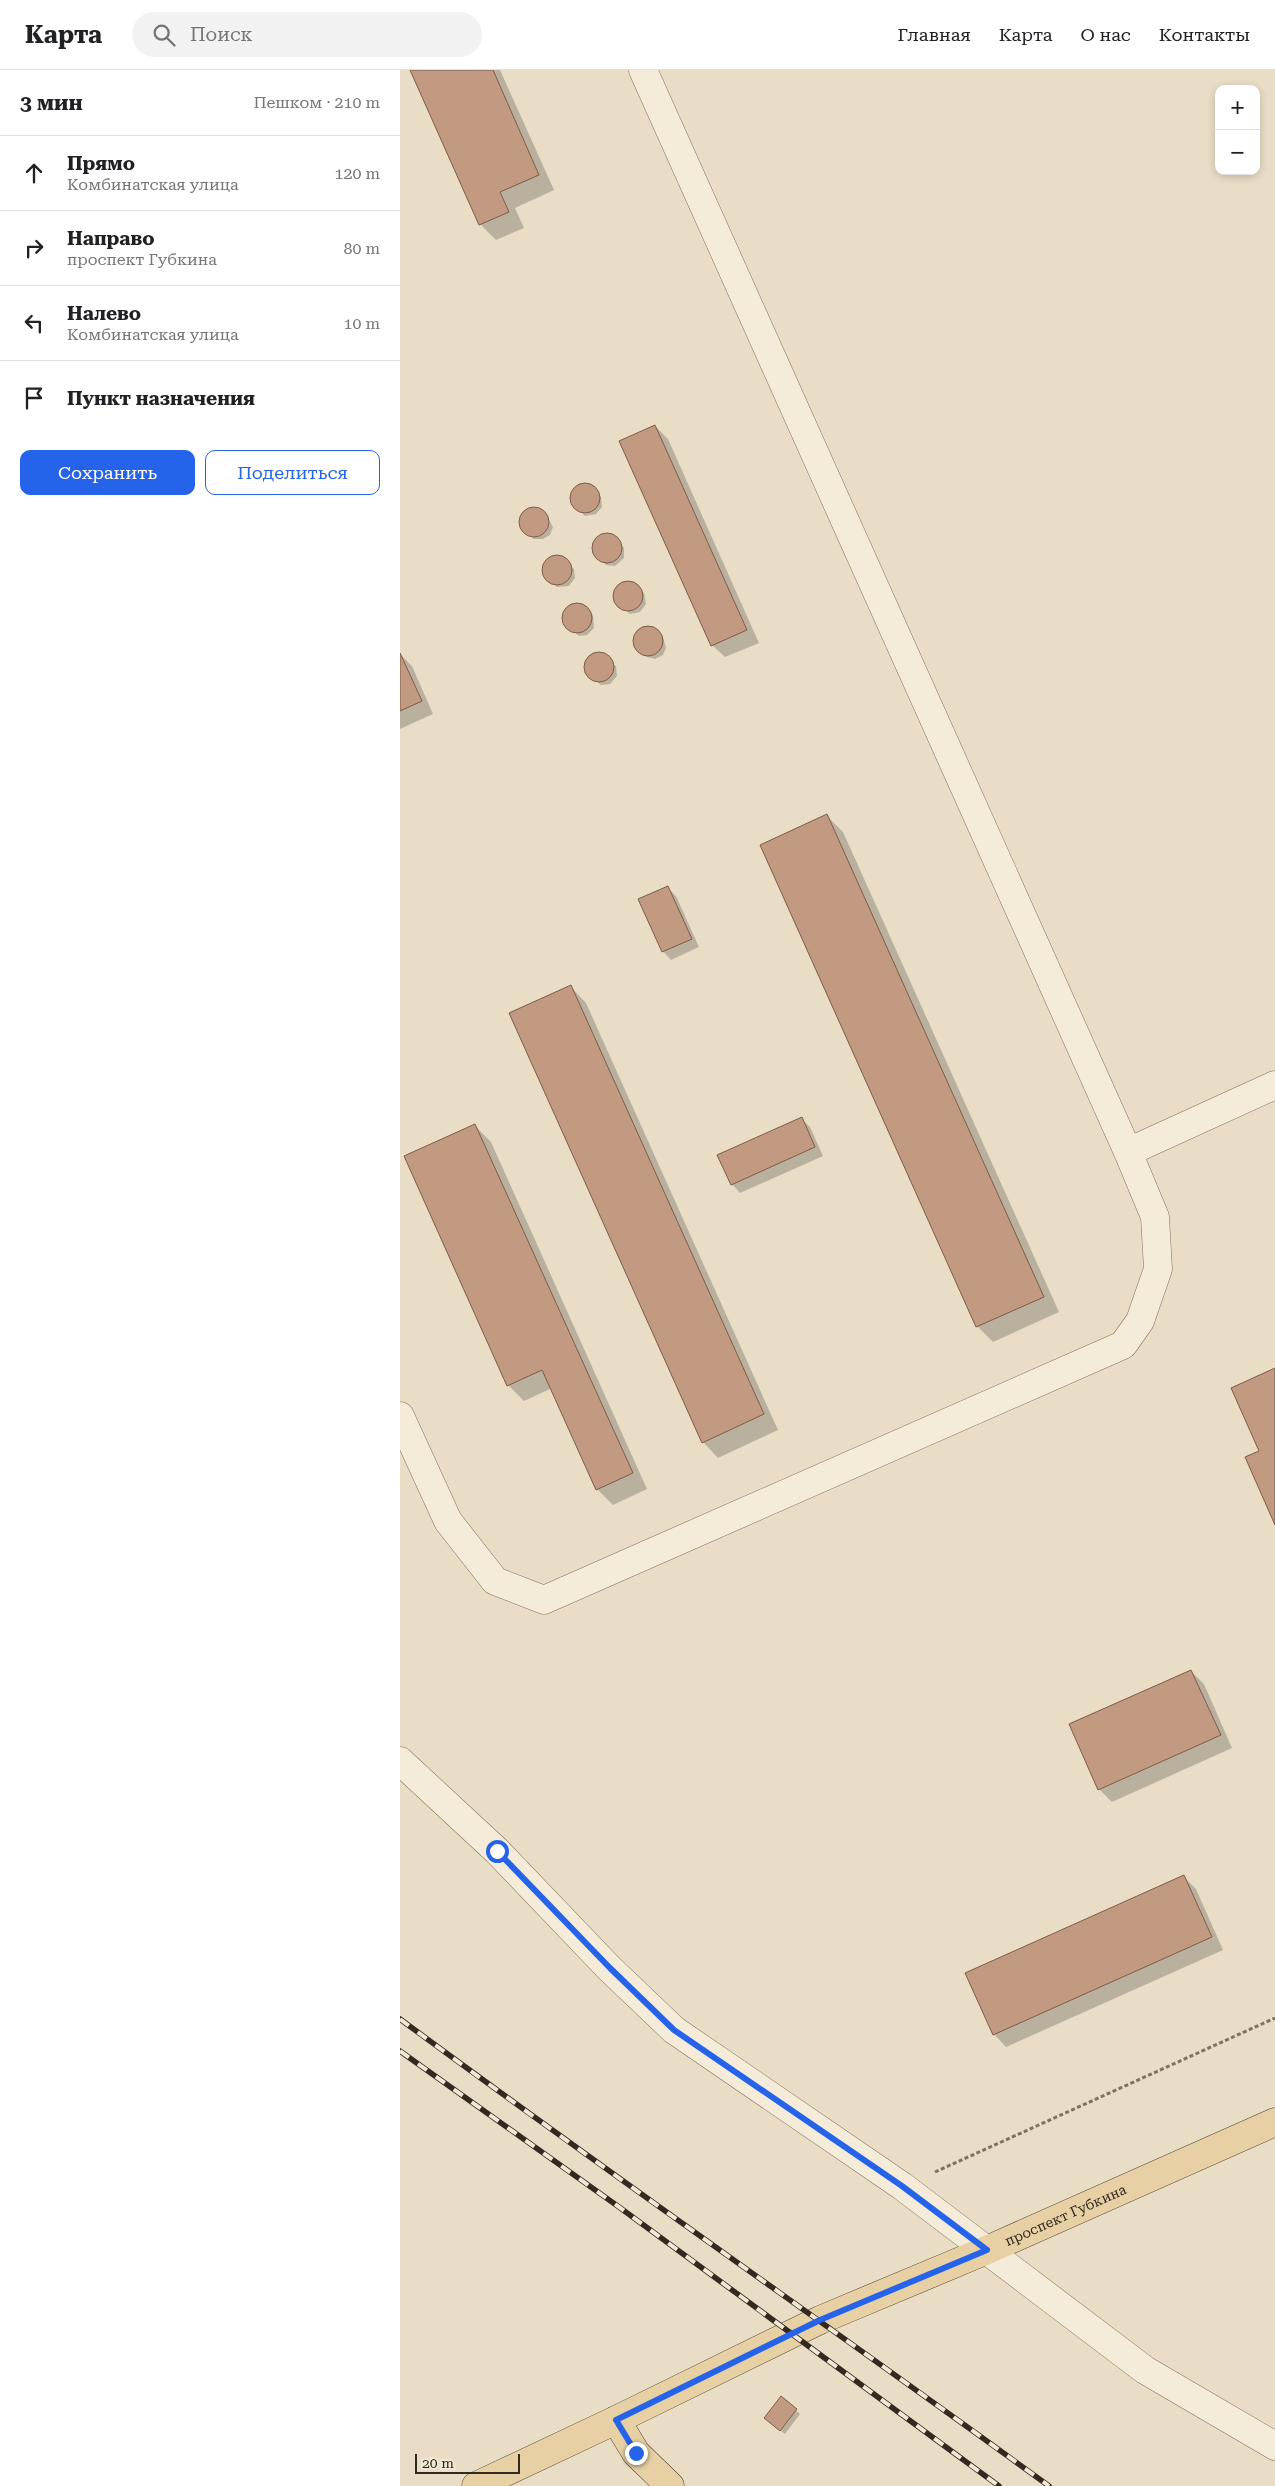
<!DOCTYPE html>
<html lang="ru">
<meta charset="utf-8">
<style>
body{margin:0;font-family:"Roboto Serif",serif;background:#f2f2f2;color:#202124}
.controls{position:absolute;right:15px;top:15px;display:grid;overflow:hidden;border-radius:10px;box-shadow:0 2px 8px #0003}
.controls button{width:45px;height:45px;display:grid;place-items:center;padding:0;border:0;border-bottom:1px solid #e0e0e0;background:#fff;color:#202124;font:25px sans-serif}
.scale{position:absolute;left:15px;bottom:12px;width:105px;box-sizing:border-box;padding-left:5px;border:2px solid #342920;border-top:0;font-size:14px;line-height:18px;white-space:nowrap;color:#342920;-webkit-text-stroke:4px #f1e8d5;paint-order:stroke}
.stop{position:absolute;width:15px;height:15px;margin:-11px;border:4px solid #2563eb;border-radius:50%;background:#fff}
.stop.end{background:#2563eb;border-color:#fff;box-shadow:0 1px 5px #0008}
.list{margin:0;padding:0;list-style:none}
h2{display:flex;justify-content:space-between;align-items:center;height:65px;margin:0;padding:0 20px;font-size:21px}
h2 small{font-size:16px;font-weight:400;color:#757577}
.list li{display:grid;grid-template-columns:32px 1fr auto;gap:15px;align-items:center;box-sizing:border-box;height:75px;padding:0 20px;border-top:1px solid #e0e0e0}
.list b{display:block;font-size:19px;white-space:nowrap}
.list p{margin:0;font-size:16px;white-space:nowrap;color:#757577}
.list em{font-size:16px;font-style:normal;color:#757577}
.actions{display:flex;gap:10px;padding:15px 20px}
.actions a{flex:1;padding:11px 0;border:1px solid #2563eb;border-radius:10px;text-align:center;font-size:18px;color:#2563eb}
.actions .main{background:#2563eb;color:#fff}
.icon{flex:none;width:28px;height:28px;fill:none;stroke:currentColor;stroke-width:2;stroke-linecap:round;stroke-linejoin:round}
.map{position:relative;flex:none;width:875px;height:2416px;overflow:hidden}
header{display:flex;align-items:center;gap:30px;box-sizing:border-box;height:70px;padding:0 25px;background:#fff;border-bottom:1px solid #e0e0e0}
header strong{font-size:24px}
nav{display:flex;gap:28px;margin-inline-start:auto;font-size:18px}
.search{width:350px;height:45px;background:#f2f2f2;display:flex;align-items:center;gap:12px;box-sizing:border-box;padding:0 18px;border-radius:28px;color:#757577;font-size:19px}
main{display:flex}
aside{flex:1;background:#fff}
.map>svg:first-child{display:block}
.shadow{fill:#0003}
.building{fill:#c29a81;stroke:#7e5b47}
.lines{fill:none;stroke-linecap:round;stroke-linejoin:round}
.minor-casing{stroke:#82705e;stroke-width:29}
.major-casing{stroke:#503f32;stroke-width:29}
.path{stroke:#82705e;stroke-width:3;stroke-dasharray:4 2.5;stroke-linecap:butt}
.minor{stroke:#f4ebd8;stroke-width:28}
.major{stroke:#e7d0a3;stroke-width:28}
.rail-casing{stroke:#342920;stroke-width:5.5}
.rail{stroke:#f1e8d5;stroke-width:4;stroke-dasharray:11;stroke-linecap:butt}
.route{stroke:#2563eb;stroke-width:6}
.labels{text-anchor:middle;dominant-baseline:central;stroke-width:4;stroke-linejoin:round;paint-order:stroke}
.street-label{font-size:14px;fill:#342920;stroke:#f1e8d5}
</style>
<header>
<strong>Карта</strong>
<div class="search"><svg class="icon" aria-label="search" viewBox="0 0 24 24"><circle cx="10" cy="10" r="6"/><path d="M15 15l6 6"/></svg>Поиск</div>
<nav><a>Главная</a><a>Карта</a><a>О нас</a><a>Контакты</a></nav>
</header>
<main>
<aside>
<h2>3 мин<small>Пешком · 210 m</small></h2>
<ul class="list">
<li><svg class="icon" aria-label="ahead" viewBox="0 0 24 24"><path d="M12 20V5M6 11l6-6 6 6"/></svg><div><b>Прямо</b><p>Комбинатская улица</p></div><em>120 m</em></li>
<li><svg class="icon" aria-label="right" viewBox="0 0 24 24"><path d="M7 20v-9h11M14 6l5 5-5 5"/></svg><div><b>Направо</b><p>проспект Губкина</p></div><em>80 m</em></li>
<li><svg class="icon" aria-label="left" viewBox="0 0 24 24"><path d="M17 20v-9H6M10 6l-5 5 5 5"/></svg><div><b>Налево</b><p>Комбинатская улица</p></div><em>10 m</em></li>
<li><svg class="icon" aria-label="arrive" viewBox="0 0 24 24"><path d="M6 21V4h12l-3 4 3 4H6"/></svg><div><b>Пункт назначения</b></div></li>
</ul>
<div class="actions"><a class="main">Сохранить</a><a>Поделиться</a></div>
</aside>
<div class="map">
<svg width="875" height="2416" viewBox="0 0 875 2416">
<rect width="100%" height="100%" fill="#e9ddc6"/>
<!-- shadow -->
<path class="shadow" d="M 11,0 L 100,0 L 154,120 L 115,138 L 124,158 L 96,170 L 81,155 Z
M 255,356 L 268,369 L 359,573 L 325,587 L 312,575 Z
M 188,415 L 201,427 L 202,437 L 196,444 L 185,446 L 172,434 L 172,425 L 177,417 Z
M 131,439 L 144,442 L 153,457 L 150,465 L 143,469 L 134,469 L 124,460 L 121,450 L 125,442 Z
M 202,465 L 213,466 L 224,478 L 224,488 L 215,496 L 206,495 L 194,482 L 195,472 Z
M 160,487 L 174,499 L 175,508 L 169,516 L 157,517 L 145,506 L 144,497 L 150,489 Z
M 232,513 L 244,523 L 246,534 L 240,542 L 230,544 L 217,533 L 215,524 L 221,514 Z
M 181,535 L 193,545 L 194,558 L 187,565 L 179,566 L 166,555 L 164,544 L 170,537 Z
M 252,558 L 263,567 L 266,578 L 263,585 L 255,589 L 244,586 L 235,570 L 239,561 Z
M 0,584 L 12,596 L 33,644 L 0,659 Z
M 201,584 L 216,596 L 217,606 L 210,614 L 201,615 L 187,603 L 187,592 L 192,586 Z
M 427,746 L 443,762 L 659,1242 L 593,1272 L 577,1256 Z
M 267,817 L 276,826 L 299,877 L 271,890 L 263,881 Z
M 171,917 L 186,933 L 378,1360 L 318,1388 L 303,1372 Z
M 401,1048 L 410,1057 L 423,1086 L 340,1123 L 332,1114 Z
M 75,1056 L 91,1072 L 247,1419 L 213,1435 L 197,1419 L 152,1318 L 124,1331 L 108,1315 Z
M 791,1601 L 804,1614 L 832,1678 L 712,1732 L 699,1719 Z
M 784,1807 L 796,1819 L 823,1880 L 606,1977 L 594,1964 Z
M 381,2328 L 400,2344 L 385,2364 L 370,2352 Z"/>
<!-- building -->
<path class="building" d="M 10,0 L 93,0 L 139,105 L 100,122 L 109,142 L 79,155 Z
M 255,355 L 347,560 L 311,576 L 219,371 Z
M170 428a15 15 0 1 1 30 0a15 15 0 1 1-30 0Z
M119 452a15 15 0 1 1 30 0a15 15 0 1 1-30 0Z
M192 478a15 15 0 1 1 30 0a15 15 0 1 1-30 0Z
M142 500a15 15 0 1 1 30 0a15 15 0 1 1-30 0Z
M213 526a15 15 0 1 1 30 0a15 15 0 1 1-30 0Z
M162 548a15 15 0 1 1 30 0a15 15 0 1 1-30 0Z
M233 571a15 15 0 1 1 30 0a15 15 0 1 1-30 0Z
M184 597a15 15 0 1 1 30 0a15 15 0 1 1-30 0Z
M 0,583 L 22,631 L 0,641 Z
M 427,744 L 644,1227 L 576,1257 L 360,775 Z
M 268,816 L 292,869 L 262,882 L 238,829 Z
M 171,915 L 364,1344 L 302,1373 L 109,943 Z
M 402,1047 L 415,1077 L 331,1115 L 317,1085 Z
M 75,1054 L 233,1403 L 196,1420 L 142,1300 L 107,1316 L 4,1086 Z
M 875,1298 L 875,1455 L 845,1387 L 859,1381 L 831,1318 Z
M 791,1600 L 821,1665 L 698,1720 L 669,1654 Z
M 784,1805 L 812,1867 L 593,1965 L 565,1903 Z
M 381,2326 L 397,2339 L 380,2361 L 364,2348 Z"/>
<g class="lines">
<!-- minor casing -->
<g class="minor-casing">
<path id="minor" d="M 728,1082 L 875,1015
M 0,1346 L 48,1451 L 95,1511 L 144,1530 L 723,1275 L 740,1251 L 758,1199 L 755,1147 L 728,1082 L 243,0
M 0,1691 L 97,1781 L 209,1898 L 274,1960 L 502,2116 L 745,2300 L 875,2376"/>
</g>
<!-- major casing -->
<g class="major-casing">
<g id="major">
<path d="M 216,2350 L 236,2383 L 270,2416"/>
<path id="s1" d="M 76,2416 L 216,2350 L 420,2250 L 587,2180 L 875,2052"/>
</g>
</g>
<!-- path -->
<path class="path" d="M 535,2102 L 875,1948"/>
<!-- minor -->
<use href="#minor" class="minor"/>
<!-- major -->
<use href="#major" class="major"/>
<!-- rail casing -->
<g class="rail-casing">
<path id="rail" d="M 0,1949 C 214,2107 433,2259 649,2416
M 0,1981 L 219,2137 L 599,2416"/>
</g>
<!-- rail -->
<use href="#rail" class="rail"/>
</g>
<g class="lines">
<!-- route -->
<path class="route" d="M 97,1781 L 210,1898 L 274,1960 L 502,2116 L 587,2180 L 420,2250 L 216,2350 L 236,2383"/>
</g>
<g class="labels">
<!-- street labels -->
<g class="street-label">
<text stroke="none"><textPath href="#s1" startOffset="649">проспект Губкина</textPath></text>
</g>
</g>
</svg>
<div class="controls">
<button>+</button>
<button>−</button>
</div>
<div class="scale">20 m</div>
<div class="stop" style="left:97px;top:1781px"></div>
<div class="stop end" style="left:236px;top:2383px"></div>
</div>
</main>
